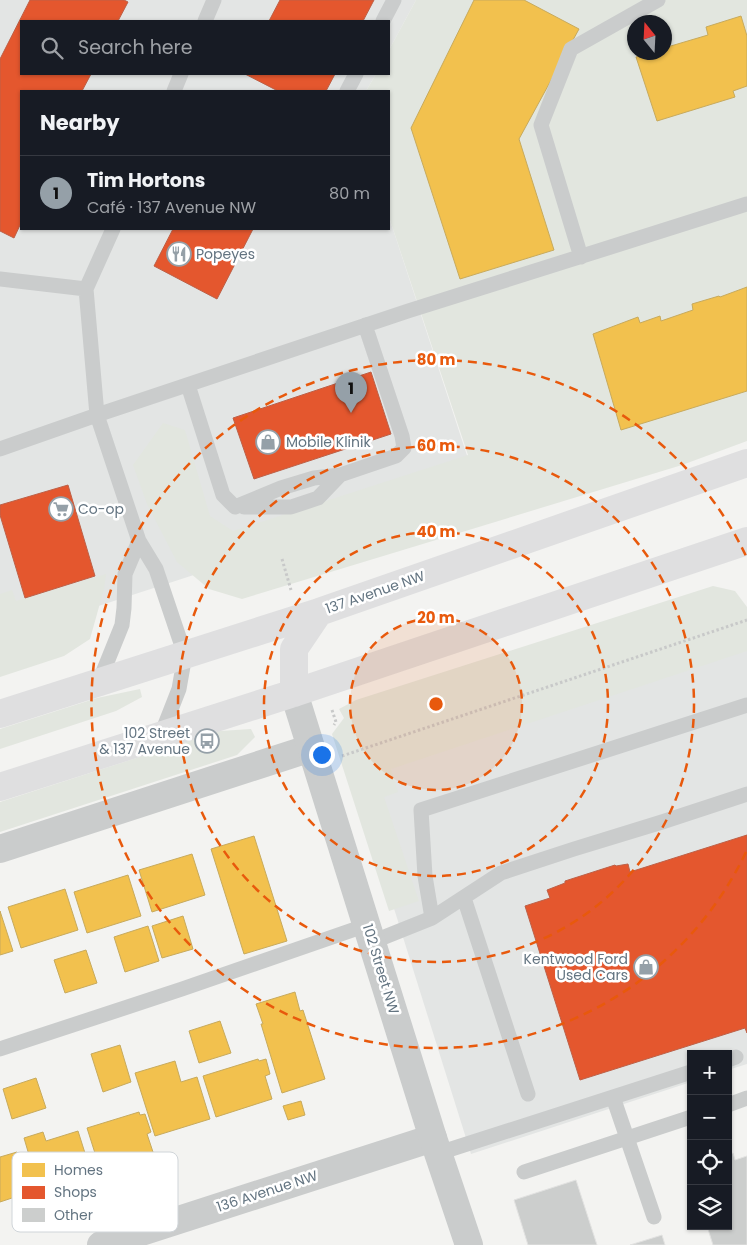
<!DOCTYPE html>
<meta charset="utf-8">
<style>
body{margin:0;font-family:Poppins,sans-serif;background:#20242c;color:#f1f3f6}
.controls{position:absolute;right:15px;bottom:15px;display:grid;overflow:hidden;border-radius:0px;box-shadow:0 1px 4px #0004}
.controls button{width:45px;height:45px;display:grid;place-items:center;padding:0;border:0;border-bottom:1px solid #363941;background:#171b24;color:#f1f3f6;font:25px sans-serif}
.compass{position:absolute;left:627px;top:15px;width:45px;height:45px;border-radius:50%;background:#171b24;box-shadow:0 1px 4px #0004;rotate:342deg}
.you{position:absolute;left:321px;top:754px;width:18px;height:18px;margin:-12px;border:4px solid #fff;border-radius:50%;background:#1a73e8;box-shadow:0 0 0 8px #1a73e833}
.badge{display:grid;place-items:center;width:32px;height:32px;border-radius:50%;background:#95a0a8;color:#111;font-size:16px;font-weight:700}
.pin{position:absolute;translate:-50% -41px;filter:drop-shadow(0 1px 2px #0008)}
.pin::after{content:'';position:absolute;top:26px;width:18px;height:15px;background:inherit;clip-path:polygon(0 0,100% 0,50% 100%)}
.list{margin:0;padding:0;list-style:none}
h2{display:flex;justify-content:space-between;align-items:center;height:65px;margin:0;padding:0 20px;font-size:21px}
h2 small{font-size:16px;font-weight:400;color:#9ea1a6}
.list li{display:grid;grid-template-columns:32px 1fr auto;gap:15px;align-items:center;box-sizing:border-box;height:75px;padding:0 20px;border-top:1px solid #363941}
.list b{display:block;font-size:19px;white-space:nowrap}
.list p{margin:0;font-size:16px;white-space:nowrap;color:#9ea1a6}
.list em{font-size:16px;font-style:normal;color:#9ea1a6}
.icon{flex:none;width:28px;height:28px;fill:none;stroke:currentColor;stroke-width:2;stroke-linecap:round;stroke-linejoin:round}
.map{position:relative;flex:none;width:747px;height:1245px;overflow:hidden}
.search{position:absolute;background:#171b24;box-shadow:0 1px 4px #0004;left:20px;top:20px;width:370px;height:55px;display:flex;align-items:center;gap:12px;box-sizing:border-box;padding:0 18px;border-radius:0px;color:#9ea1a6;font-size:19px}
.panel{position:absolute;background:#171b24;box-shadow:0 1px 4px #0004;left:20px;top:90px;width:370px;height:140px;border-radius:0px}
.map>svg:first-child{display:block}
.built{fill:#e3e5e4}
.green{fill:#e2e6df;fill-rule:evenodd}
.homes{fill:#f2c14e;stroke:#c7aa5d}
.shops{fill:#e4572e;stroke:#bd6047}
.building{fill:#cccecd;stroke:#e2e2e1}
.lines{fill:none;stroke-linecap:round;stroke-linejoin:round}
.path{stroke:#c8c9c9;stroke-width:3;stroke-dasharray:2.5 2.5;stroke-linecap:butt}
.service{stroke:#cacccc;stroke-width:15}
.minor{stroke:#cacccc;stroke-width:28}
.tertiary{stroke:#cacccc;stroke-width:28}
.secondary{stroke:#dfdfe0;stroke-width:28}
.ring{fill:none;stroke:#e8590c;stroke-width:2.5;stroke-dasharray:9 6}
.labels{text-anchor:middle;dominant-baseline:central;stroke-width:5;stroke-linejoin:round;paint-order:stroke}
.poi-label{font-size:14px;fill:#637481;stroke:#fff;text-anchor:start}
.street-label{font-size:14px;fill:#637481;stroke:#fff}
.key{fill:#fff;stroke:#d0d5d9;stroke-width:1}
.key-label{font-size:14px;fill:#637481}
.centre{fill:#e8590c;stroke:#fff;stroke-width:2.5}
.ring-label{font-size:15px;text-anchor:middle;font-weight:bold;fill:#e8590c;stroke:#fff;stroke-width:5;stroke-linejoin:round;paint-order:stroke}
</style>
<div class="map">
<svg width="747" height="1245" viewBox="0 0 747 1245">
<rect width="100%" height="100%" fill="#f3f3f1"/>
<!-- built -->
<path class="built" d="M 0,0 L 416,0 L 389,50 L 389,21 L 21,21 L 21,74 L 376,74 L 366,91 L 21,91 L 21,229 L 389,229 L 389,217 L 476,483 L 0,638 Z
M 747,634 L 747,1064 L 728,1070 L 728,1054 L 691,1054 L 691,1082 L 471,1154 L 349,765 Z"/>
<!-- green -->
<path class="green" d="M 416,0 L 747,0 L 747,441 L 682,465 L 242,599 L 209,589 L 177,562 L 147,504 L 133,465 L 163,423 L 185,430 L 210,516 L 233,531 L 468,455 L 389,217 L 389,91 L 366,91 L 376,74 L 389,74 L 389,50 ZM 634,22 L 664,22 L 664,52 L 634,52 Z
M 106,574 L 104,589 L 90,639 L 64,656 L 0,677 L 0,594 L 12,590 L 16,601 Z
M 713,586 L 735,591 L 747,607 L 747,651 L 391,769 L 398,792 L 384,797 L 419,901 L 389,911 L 332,734 L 344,718 L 339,709 L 356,700 Z
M 140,689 L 142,697 L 116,711 L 0,749 L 0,729 L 97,698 Z
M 251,729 L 255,737 L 237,755 L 0,832 L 0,802 L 220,731 Z"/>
<!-- homes -->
<path class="homes" d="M 474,0 L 524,0 L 579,29 L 519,139 L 554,250 L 460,279 L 411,128 Z
M 741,16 L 747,36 L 747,86 L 733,91 L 735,97 L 657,121 L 636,57 L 651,52 L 664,52 L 664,48 L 708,35 L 706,27 Z
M 747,287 L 747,391 L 621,430 L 593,334 L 638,317 L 640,323 L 660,316 L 661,321 L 693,310 L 692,304 L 719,296 L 720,297 Z
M 254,836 L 287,941 L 244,954 L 211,849 Z
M 192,854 L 205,895 L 152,912 L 139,870 Z
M 128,875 L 141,916 L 87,933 L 74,892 Z
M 65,889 L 78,930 L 21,948 L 8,907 Z
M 0,911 L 13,951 L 0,955 Z
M 183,916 L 193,949 L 162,958 L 152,926 Z
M 148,926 L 159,961 L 125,972 L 114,937 Z
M 86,950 L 97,983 L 65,993 L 54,960 Z
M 295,992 L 300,1011 L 303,1010 L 325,1079 L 282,1093 L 261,1024 L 263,1024 L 256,1004 Z
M 220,1021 L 231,1053 L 199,1063 L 189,1031 Z
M 120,1045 L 131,1082 L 103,1092 L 91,1054 Z
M 258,1059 L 259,1061 L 266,1059 L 270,1074 L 265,1076 L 272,1099 L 216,1117 L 203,1076 Z
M 175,1061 L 181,1082 L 197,1077 L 210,1119 L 155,1136 L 135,1073 Z
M 36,1078 L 46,1108 L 12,1119 L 3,1089 Z
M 301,1101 L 305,1115 L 288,1120 L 283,1106 Z
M 139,1112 L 140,1115 L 145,1114 L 151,1132 L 147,1134 L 153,1152 L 100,1169 L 87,1128 Z
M 78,1131 L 91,1172 L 39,1189 L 24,1138 L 43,1132 L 46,1141 Z
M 17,1152 L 30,1192 L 0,1202 L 0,1157 Z"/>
<!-- shops -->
<path class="shops" d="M 30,0 L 124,0 L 128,2 L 118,21 L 21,21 L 21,74 L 91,74 L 82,91 L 21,91 L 21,223 L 14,238 L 0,231 L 0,59 Z
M 280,0 L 374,0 L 363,21 L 269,21 Z
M 245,74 L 335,74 L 326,91 L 278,91 Z
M 173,229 L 253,229 L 217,299 L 154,266 Z
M 371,372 L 391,434 L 254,479 L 233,418 Z
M 68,485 L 95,576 L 25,598 L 0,515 L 0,505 Z
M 747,835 L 747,1033 L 745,1028 L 580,1080 L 525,906 L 550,898 L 547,890 L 565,883 L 565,881 L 615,865 L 616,866 L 628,864 L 630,872 Z"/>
<!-- building -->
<path class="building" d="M 733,1153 L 735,1160 L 747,1156 L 747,1245 L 713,1245 L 707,1226 L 728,1226 L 728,1155 Z
M 576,1180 L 597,1245 L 528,1245 L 514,1200 Z
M 662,1235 L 665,1245 L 630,1245 Z"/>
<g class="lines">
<!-- path -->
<path class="path" d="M 282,559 L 291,590
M 332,710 L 336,722 L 334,725
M 342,756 L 747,620"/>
<!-- service -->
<path class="service" d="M 205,21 L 214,0
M 383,21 L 394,0
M 174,91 L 181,74
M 347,91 L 356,74
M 113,229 L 86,289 L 97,415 L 139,541 L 156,569 L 185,655 L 179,689 L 161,735
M 581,257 L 541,125 L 571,49 L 658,0
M 0,279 L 86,289
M 188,385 L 223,495 L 235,507 L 281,488 L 314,478 L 340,475 L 396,456 L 404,448 L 402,436 L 365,325
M 0,449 L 97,415 L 408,311 L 747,204
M 244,507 L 291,507 L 318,498 L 340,475
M 99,682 L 122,625 L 124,608 L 125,574 L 139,541
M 464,898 L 528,1094
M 432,918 L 425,876 L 421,810 L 747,705
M 372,942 L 432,918 L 501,873 L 574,849 L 662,822 L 747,794
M 0,1049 L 182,989 L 367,925
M 728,1060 L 736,1057
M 613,1097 L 654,1217
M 728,1105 L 747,1098
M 439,1153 L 691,1072
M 524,1172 L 691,1117"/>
<!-- minor -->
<path class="minor" d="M 0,849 L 311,748
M 101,1245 L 433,1138"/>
<!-- tertiary -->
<path class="tertiary" d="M 294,693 L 433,1138 L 469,1245"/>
<!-- secondary -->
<path class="secondary" d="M 294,693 L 294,649 L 319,612
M 0,714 L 319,612 L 747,463
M 0,787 L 294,693 L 747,541"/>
</g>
<!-- distance rings -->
<circle cx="436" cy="704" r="86" fill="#e8590c" fill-opacity=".12"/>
<g class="ring">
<circle cx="436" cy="704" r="86"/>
<circle cx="436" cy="704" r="172"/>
<circle cx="436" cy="704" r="258"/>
<path d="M746 852A344 344 0 1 1 746 556"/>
</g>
<!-- icons -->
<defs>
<g id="restaurant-ring" transform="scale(1.25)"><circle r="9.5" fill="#fff" stroke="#95a0a8" stroke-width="1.5"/><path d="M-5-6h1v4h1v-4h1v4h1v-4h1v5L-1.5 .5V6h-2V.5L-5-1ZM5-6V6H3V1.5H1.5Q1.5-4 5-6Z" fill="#95a0a8"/></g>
<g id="shop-ring" transform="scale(1.25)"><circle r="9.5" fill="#fff" stroke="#95a0a8" stroke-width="1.5"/><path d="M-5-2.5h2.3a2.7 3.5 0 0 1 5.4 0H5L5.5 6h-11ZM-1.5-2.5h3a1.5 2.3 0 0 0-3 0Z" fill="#95a0a8"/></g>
<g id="supermarket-ring" transform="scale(1.25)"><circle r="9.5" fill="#fff" stroke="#95a0a8" stroke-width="1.5"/><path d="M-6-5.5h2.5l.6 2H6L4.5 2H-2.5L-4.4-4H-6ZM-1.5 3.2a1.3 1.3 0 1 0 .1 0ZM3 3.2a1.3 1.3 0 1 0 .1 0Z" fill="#95a0a8"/></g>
<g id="bus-ring" transform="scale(1.25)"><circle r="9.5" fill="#fff" stroke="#95a0a8" stroke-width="1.5"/><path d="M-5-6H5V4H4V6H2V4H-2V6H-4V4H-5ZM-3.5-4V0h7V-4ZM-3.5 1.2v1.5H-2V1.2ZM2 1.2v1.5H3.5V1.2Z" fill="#95a0a8"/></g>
</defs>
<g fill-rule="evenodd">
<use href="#restaurant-ring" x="179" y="254"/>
<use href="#shop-ring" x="268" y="442"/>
<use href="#supermarket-ring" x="61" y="509"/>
<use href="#bus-ring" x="207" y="741"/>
<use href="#shop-ring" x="646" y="967"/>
</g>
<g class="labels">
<!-- poi labels -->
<g class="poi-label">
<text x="196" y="254">Popeyes</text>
<text x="286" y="442">Mobile Klinik</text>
<text x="78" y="509">Co-op</text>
<text x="190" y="733" text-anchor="end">102 Street<tspan x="190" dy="16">&amp; 137 Avenue</tspan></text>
<text x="628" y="959" text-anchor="end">Kentwood Ford<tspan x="628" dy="16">Used Cars</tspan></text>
</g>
<!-- street labels -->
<g class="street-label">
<text transform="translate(375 592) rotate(-19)">137 Avenue NW</text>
<text transform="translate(381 969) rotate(73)">102 Street NW</text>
<text transform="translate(267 1191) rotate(-18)">136 Avenue NW</text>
</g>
</g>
<!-- legend -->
<rect x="12" y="1152" width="166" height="80" rx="8" class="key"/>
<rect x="22" y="1163" width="23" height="14" fill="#f2c14e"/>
<rect x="22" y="1186" width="23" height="13" fill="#e4572e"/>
<rect x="22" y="1208" width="23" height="14" fill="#cccecd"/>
<g class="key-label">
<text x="54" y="1175">Homes</text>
<text x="54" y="1197">Shops</text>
<text x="54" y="1220">Other</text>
</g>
<circle cx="436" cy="704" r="8" class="centre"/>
<g class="ring-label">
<text x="436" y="365">80 m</text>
<text x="436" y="451">60 m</text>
<text x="436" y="537">40 m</text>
<text x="436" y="623">20 m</text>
</g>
</svg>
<div class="controls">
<button>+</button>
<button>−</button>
<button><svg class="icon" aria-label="locate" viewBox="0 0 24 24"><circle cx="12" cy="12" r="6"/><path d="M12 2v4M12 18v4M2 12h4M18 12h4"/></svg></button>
<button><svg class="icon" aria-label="layers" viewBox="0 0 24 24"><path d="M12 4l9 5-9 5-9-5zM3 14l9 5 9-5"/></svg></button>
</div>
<svg class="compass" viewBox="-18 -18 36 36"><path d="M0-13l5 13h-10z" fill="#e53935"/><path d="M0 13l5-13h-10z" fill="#9ea1a6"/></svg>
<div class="you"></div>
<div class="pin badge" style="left:351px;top:413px">1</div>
<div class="search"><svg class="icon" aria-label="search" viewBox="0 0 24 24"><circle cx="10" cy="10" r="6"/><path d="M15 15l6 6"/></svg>Search here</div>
<section class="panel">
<h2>Nearby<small></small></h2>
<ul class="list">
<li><span class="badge">1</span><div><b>Tim Hortons</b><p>Café · 137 Avenue NW</p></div><em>80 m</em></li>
</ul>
</section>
</div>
